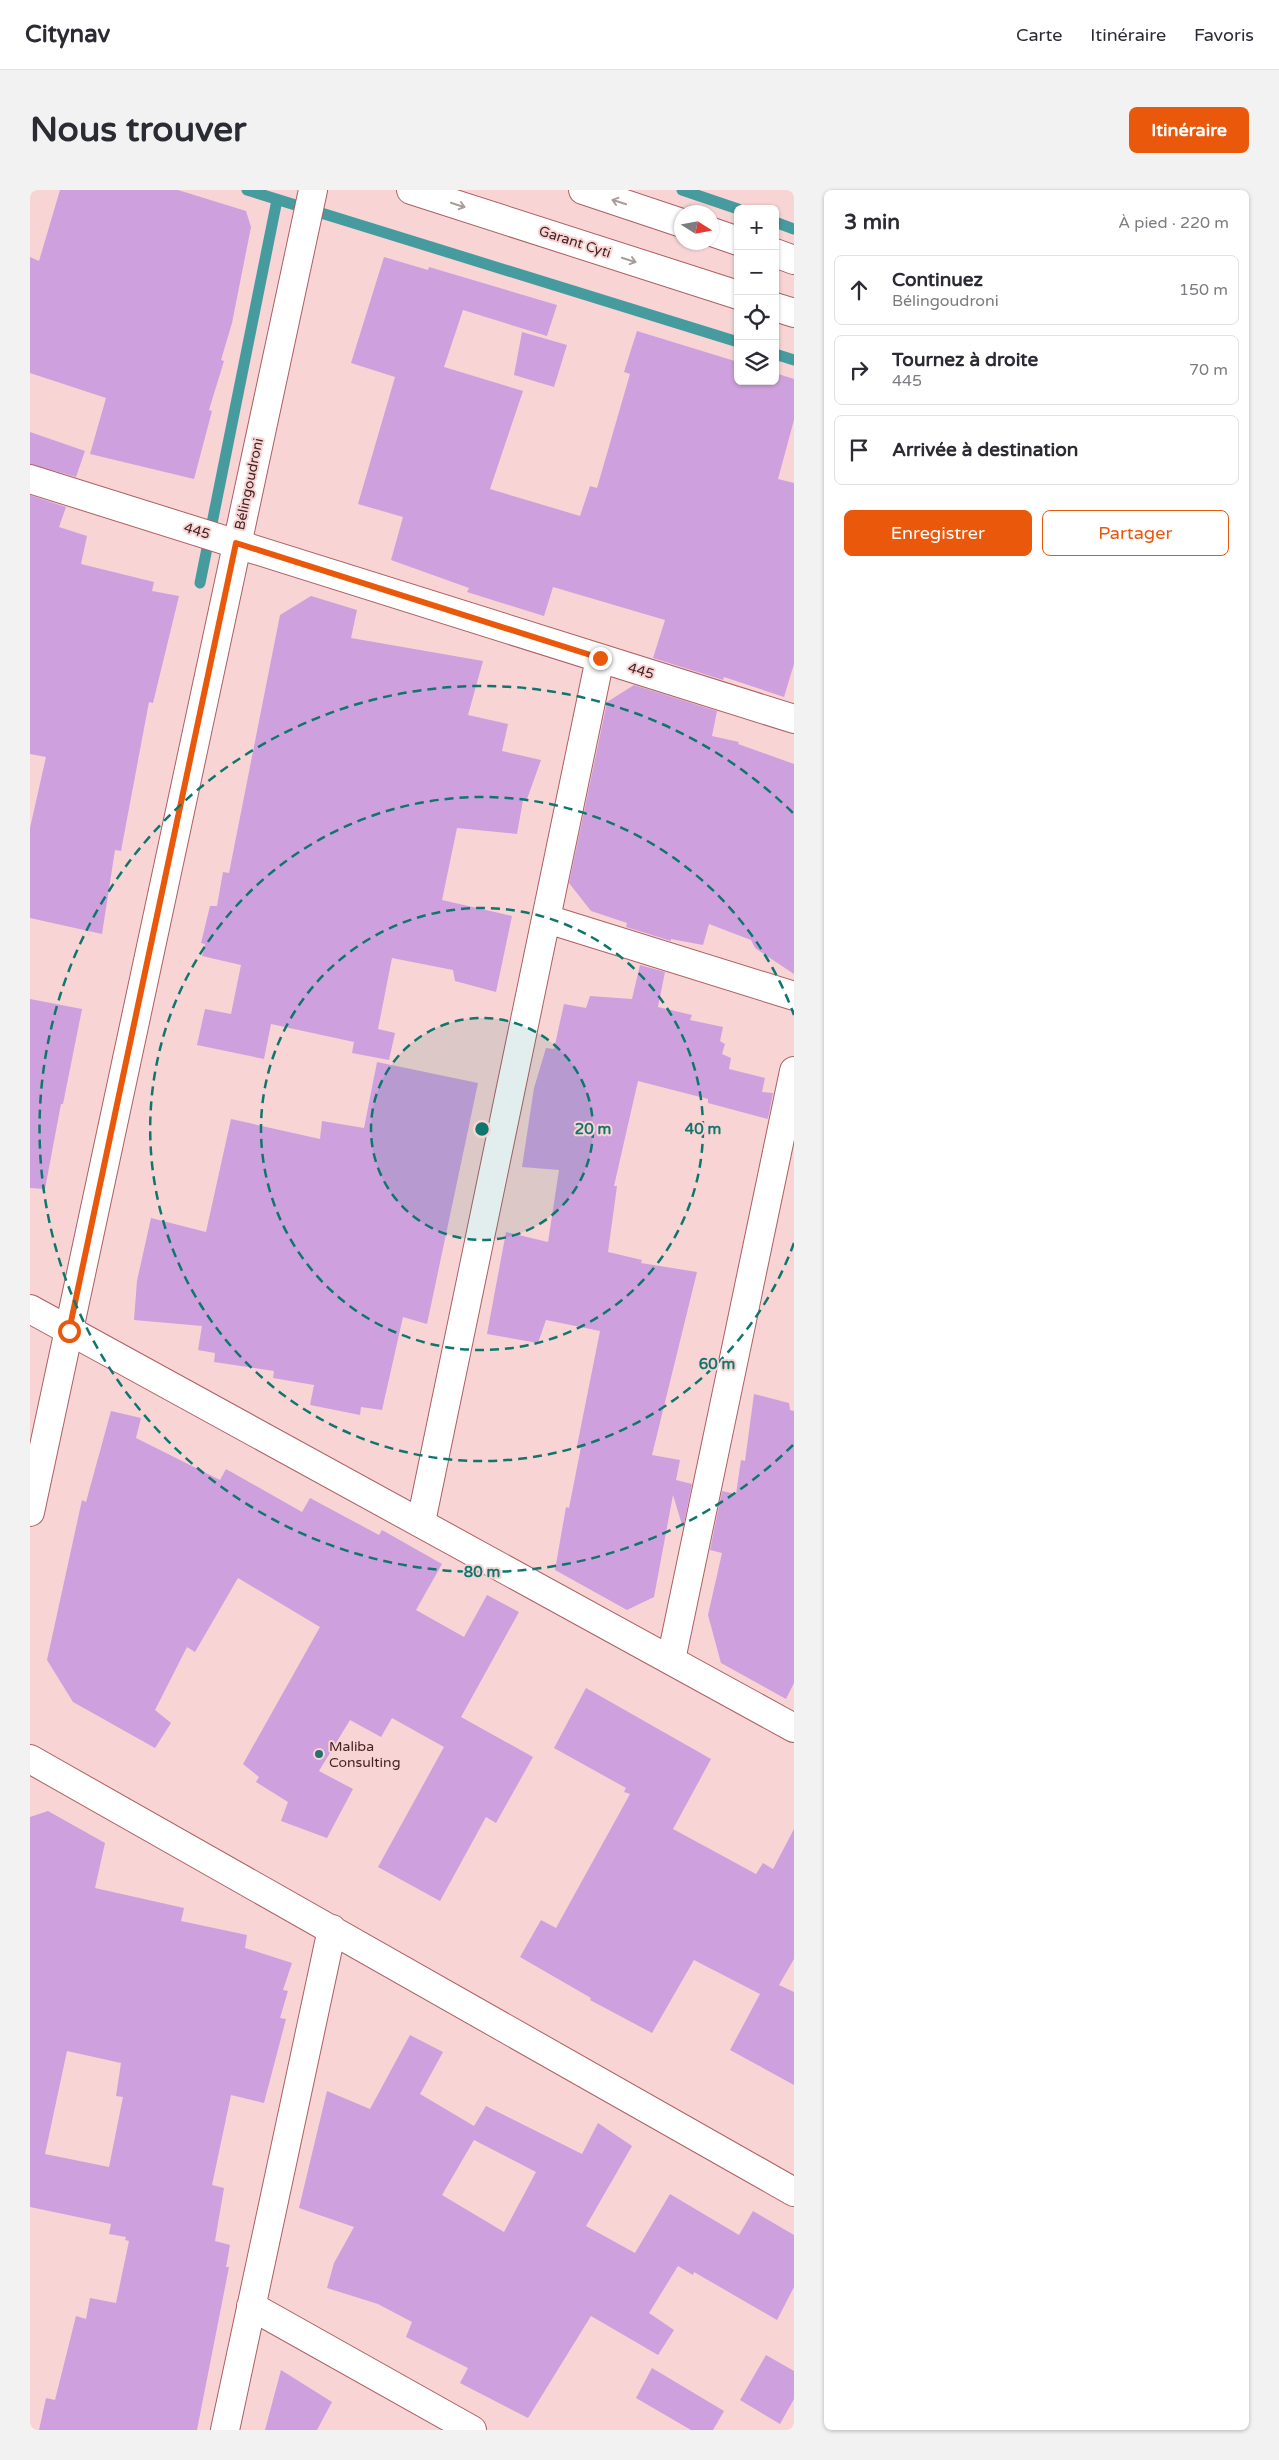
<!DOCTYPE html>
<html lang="fr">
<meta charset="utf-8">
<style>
body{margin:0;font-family:"Varela Round",sans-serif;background:#f2f2f3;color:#2b2b33}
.controls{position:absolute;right:15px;top:15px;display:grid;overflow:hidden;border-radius:8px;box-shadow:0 1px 4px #0004}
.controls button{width:45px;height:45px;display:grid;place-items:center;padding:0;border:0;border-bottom:1px solid #e1e1e2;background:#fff;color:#2b2b33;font:25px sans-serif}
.compass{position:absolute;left:644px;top:15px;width:45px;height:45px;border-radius:50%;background:#fff;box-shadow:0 1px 4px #0004;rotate:101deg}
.stop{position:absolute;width:15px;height:15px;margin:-11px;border:4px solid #ea580c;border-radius:50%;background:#fff}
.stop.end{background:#ea580c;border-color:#fff;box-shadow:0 1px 5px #0008}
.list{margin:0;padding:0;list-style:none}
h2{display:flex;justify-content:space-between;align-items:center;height:65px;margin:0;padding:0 20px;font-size:21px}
h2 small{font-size:16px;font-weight:400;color:#7c7c81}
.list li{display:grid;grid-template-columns:32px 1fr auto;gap:15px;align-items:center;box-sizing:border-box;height:70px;margin:0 10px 10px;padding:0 10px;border:1px solid #e1e1e2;border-radius:8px}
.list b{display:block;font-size:19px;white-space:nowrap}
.list p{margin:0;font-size:16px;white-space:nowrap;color:#7c7c81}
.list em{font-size:16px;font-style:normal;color:#7c7c81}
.actions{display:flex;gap:10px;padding:15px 20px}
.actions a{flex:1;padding:11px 0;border:1px solid #ea580c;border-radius:8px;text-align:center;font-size:18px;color:#ea580c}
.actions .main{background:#ea580c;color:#fff}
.icon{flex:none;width:28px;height:28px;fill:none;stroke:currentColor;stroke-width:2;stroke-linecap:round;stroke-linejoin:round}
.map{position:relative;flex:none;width:764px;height:2240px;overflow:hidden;border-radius:8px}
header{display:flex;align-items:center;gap:30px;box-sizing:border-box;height:70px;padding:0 25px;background:#fff;border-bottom:1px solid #e1e1e2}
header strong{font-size:24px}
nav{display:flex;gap:28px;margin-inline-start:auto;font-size:18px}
.intro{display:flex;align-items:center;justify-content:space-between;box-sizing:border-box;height:120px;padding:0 30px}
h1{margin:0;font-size:35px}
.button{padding:12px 22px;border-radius:8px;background:#ea580c;color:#fff;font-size:18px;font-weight:700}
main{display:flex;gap:30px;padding:0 30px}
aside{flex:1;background:#fff;border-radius:8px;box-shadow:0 1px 4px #0004}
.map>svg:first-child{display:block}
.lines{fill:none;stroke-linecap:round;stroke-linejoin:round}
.stream{stroke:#459b9e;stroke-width:11}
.building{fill:#cfa0de;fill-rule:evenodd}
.street-casing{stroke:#ac5f62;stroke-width:30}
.secondary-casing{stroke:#ac5f62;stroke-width:30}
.street{stroke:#fff;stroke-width:28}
.secondary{stroke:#fff;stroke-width:28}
.oneway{stroke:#ab9c9c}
.route{stroke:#ea580c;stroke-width:6}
.ring{fill:none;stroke:#0f766e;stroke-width:2.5;stroke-dasharray:9 6}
.poi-dot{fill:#247072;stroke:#f8d4d4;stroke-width:2}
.labels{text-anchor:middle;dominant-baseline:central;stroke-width:4;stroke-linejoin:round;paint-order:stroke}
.street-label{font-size:14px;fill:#442324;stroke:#f8d4d4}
.poi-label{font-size:14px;fill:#442324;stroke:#f8d4d4;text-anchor:start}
.centre{fill:#0f766e;stroke:#f8d4d4;stroke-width:2.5}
.ring-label{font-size:15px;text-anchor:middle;font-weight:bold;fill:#0f766e;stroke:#f8d4d4;stroke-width:4;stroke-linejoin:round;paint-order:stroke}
</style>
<header>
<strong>Citynav</strong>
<nav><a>Carte</a><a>Itinéraire</a><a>Favoris</a></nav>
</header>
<div class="intro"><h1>Nous trouver</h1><a class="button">Itinéraire</a></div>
<main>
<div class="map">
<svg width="764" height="2240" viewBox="0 0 764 2240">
<rect width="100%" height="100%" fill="#f8d4d4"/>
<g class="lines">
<!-- stream -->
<path class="stream" d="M 217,0 L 708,152
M 652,0 L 708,19
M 745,32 L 764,39
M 745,164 L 764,170
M 170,393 L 247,10"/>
</g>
<!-- building -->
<path class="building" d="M 30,0 L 148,0 L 216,21 L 221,37 L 202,133 L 191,170 L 194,171 L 179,220 L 182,221 L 164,289 L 60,264 L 76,208 L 0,183 L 0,67 L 9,71 Z
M 354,67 L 398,80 L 399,77 L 527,115 L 517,146 L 433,120 L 414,177 L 493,201 L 460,299 L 550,326 L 560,296 L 567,298 L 600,184 L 594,182 L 607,141 L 708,172 L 708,191 L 745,191 L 745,183 L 764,189 L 764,230 L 748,289 L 764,293 L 764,474 L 754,507 L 694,487 L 693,490 L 623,468 L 635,430 L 523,397 L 514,426 L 437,402 L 439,398 L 361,370 L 373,327 L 328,314 L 365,187 L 321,173 Z
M 492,142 L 537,155 L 524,197 L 484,185 Z
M 0,242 L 55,261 L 46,287 L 0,274 Z
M 0,305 L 36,317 L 29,337 L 57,346 L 51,374 L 124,392 L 122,401 L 149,406 L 123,513 L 119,512 L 91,661 L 85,660 L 72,744 L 0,728 L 0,638 L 16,567 L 0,564 Z
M 281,406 L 327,420 L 321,448 L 453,471 L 438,525 L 478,534 L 472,561 L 511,570 L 497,609 L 493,610 L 487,644 L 427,638 L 412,710 L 482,726 L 466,802 L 425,791 L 423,780 L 362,768 L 348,839 L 365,843 L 359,870 L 322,863 L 324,852 L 241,834 L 234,869 L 167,855 L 175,819 L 201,824 L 211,775 L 172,766 L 175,754 L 171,753 L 180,716 L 187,716 L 193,682 L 199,683 L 250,425 Z
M 604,495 L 687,521 L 682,546 L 709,552 L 708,554 L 764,574 L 764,784 L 725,758 L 721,750 L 679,734 L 673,755 L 641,749 L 641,751 L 596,737 L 597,733 L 561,721 L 539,693 L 577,512 Z
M 610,775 L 635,782 L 628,817 L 662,825 L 660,830 L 693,837 L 690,851 L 695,854 L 692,864 L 701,868 L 699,879 L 735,888 L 732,902 L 743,903 L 738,929 L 678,913 L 678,909 L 608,891 L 584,996 L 587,996 L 578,1062 L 612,1070 L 611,1073 L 667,1082 L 622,1265 L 650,1270 L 646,1290 L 662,1294 L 653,1338 L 643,1305 L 624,1407 L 597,1420 L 525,1380 L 536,1317 L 539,1318 L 551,1257 L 547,1256 L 570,1141 L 516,1130 L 508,1153 L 457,1144 L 476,1042 L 518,1052 L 529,980 L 492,977 L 504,898 L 516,858 L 524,859 L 534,814 L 556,818 L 560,806 L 602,809 Z
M 0,809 L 52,819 L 33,914 L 31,914 L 15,999 L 0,998 Z
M 347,872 L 448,893 L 397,1134 L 373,1127 L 352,1220 L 331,1217 L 330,1225 L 280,1215 L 284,1195 L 243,1188 L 244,1181 L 184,1172 L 185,1163 L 168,1160 L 172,1136 L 104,1130 L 107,1091 L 121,1028 L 176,1042 L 201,929 L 290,949 L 292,931 L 334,938 Z
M 724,1204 L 759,1213 L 760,1220 L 764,1221 L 764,1493 L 756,1509 L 691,1473 L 678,1425 L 692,1363 L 680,1360 L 692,1301 L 706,1304 L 711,1270 L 715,1271 Z
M 81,1221 L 111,1228 L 106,1248 L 190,1290 L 196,1279 L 272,1322 L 280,1308 L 349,1345 L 352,1340 L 412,1374 L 386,1420 L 434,1447 L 457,1405 L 489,1422 L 431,1527 L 503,1567 L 466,1633 L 456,1627 L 410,1711 L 348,1677 L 414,1557 L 362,1528 L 351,1547 L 320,1530 L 289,1581 L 323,1599 L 297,1648 L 251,1631 L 258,1612 L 226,1592 L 229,1587 L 213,1574 L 290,1437 L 208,1388 L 165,1462 L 157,1457 L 125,1520 L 141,1533 L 125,1558 L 43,1512 L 17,1470 L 52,1310 L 56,1312 Z
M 556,1498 L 681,1569 L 643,1639 L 726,1684 L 733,1673 L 743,1679 L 764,1639 L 764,1769 L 749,1795 L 764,1802 L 764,1895 L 700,1860 L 730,1804 L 664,1770 L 622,1843 L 560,1810 L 561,1808 L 490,1767 L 511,1730 L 526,1738 L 600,1604 L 594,1602 L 596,1598 L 524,1558 Z
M 18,1621 L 75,1653 L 65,1698 L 154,1718 L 151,1731 L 217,1745 L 215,1758 L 262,1773 L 253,1800 L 258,1801 L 250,1828 L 256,1829 L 234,1913 L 201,1905 L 182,1995 L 194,1998 L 185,2051 L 200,2055 L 196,2077 L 199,2077 L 167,2240 L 9,2240 L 16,2208 L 25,2210 L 46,2126 L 56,2129 L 60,2108 L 86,2113 L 99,2051 L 95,2050 L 96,2047 L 79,2044 L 81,2034 L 0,2017 L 0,1627 ZM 37,1861 L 91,1873 L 86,1906 L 93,1907 L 79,1977 L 15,1964 Z
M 380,1845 L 413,1862 L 390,1904 L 444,1936 L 456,1916 L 552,1964 L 568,1933 L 602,1956 L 556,2036 L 605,2063 L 640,2004 L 709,2045 L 723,2021 L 764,2045 L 764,2097 L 747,2130 L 664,2082 L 663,2085 L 648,2076 L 619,2123 L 644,2140 L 628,2165 L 561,2126 L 498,2228 L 430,2193 L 438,2178 L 376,2147 L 382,2132 L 348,2114 L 297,2098 L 304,2073 L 324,2037 L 269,2018 L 297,1901 L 340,1919 ZM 444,1950 L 506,1982 L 474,2042 L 412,2005 Z
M 736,2165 L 764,2181 L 764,2209 L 750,2234 L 710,2210 Z
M 622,2178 L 694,2221 L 683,2240 L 661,2240 L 606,2208 Z
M 251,2180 L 302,2212 L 287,2240 L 235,2240 Z"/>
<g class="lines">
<!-- street casing -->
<g class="street-casing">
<path id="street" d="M 0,289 L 764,529
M 517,729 L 764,806
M 0,1119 L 764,1538
M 391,1332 L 570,468
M 641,1470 L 764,881
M 0,1569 L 764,2002
M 221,2116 L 442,2240
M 195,2240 L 302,1739"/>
</g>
<!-- secondary casing -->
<g class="secondary-casing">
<path id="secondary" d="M 381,0 L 708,105
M 553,0 L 652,33
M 682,42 L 708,51
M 745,63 L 764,70
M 745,117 L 764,123
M 0,1322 L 283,0"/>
</g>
<!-- street -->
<use href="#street" class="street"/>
<!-- secondary -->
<use href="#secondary" class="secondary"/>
</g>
<!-- one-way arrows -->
<defs><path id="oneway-shaft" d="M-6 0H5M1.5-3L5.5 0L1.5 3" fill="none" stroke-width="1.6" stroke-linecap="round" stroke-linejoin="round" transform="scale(1.25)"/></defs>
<g class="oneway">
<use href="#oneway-shaft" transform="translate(589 12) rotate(-162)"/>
<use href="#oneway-shaft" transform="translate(428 15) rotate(18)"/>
<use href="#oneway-shaft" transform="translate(599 70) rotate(18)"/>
</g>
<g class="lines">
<!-- route -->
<path class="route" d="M 39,1141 L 206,353 L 570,468"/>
</g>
<!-- distance rings -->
<circle cx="452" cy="939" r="111" fill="#0f766e" fill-opacity=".12"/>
<g class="ring">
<circle cx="452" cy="939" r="111"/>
<circle cx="452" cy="939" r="221"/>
<path d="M764 1053A332 332 0 1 1 764 825"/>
<path d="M763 1255A443 443 0 1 1 763 623"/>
</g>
<!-- markers -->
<circle class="poi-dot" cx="289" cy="1564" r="5"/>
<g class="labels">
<!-- street labels -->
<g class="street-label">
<text transform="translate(545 52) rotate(18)">Garant Cyti</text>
<text transform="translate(219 294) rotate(-78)">Bélingoudroni</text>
<text transform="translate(167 341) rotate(17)">445</text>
<text transform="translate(611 481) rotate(17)">445</text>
</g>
<!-- poi labels -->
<g class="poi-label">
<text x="299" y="1556">Maliba<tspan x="299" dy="16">Consulting</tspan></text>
</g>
</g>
<circle cx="452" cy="939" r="8" class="centre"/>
<g class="ring-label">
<text x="563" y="944">20 m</text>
<text x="673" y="944">40 m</text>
<text x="687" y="1179">60 m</text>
<text x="452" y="1387">80 m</text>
</g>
</svg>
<div class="controls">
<button>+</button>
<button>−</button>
<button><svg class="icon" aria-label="locate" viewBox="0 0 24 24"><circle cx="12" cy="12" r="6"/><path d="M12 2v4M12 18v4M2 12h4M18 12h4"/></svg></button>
<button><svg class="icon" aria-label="layers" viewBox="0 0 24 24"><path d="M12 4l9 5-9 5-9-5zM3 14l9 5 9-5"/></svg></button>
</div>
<svg class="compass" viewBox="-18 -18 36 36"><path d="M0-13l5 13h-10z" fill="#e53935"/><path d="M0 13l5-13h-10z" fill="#7c7c81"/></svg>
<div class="stop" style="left:39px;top:1141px"></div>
<div class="stop end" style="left:570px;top:468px"></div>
</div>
<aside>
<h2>3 min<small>À pied · 220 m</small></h2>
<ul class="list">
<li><svg class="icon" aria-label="ahead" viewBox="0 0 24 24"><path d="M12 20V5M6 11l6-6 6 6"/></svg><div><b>Continuez</b><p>Bélingoudroni</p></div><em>150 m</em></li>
<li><svg class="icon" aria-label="right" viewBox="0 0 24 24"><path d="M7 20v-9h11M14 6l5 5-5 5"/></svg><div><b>Tournez à droite</b><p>445</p></div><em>70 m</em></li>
<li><svg class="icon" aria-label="arrive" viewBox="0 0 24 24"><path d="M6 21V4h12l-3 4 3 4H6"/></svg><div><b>Arrivée à destination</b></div></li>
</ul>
<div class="actions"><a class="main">Enregistrer</a><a>Partager</a></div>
</aside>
</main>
